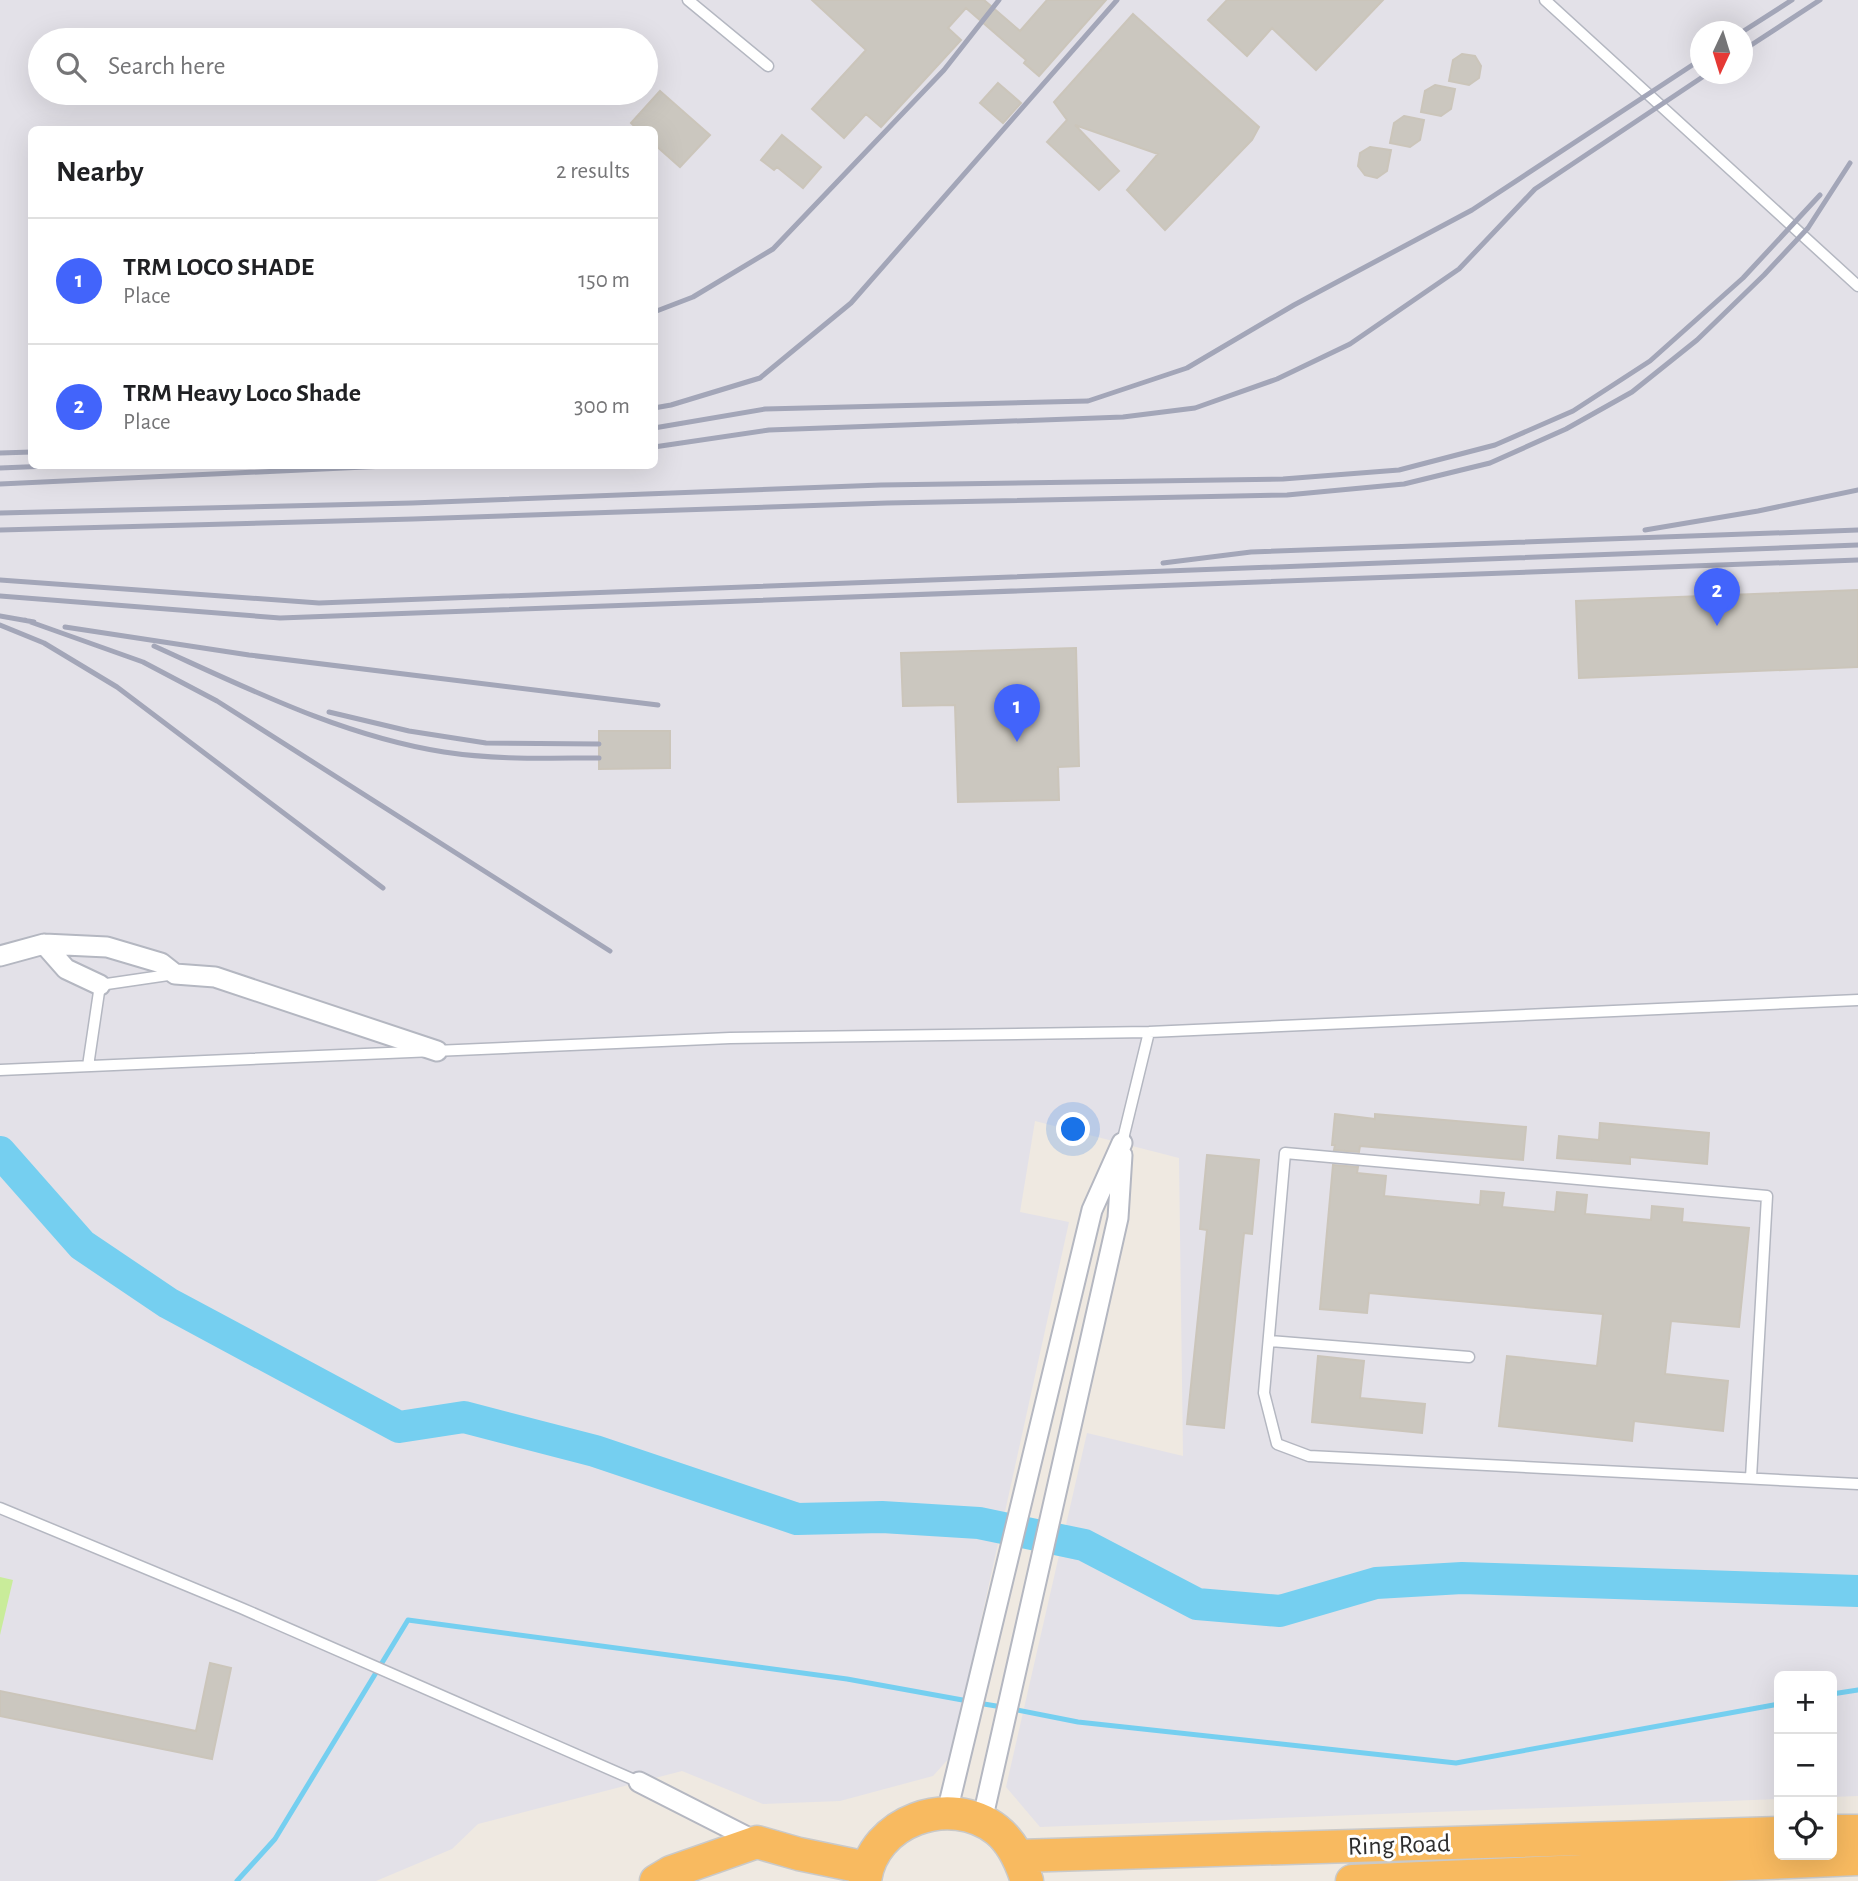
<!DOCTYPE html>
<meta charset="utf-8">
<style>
body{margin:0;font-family:"Alegreya Sans",sans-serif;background:#f2f2f2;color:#202124}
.controls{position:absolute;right:21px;bottom:21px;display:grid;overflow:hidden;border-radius:10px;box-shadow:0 7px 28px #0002}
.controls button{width:63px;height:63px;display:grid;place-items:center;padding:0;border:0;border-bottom:2px solid #e0e0e0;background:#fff;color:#202124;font:35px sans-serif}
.compass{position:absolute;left:1690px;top:21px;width:63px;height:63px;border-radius:50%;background:#fff;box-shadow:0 7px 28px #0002;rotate:184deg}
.you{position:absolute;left:1074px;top:1130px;width:24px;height:24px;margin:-18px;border:5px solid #fff;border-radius:50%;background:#1a73e8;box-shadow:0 0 0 10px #1a73e833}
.badge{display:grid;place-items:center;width:46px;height:46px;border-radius:50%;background:#4264fb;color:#fff;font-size:23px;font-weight:700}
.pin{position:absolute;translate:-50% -58px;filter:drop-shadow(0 2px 4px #0008)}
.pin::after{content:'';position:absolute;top:37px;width:24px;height:21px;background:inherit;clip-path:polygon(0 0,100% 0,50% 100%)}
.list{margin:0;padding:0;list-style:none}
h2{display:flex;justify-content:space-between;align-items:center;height:91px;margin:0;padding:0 28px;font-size:30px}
h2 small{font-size:23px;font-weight:400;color:#757577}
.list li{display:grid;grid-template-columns:46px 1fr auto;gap:21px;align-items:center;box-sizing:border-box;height:126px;padding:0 28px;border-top:2px solid #e0e0e0}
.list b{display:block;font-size:26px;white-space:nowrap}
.list p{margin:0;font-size:23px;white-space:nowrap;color:#757577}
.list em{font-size:23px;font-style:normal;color:#757577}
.icon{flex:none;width:38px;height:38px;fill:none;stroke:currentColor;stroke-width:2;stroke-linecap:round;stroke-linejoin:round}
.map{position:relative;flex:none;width:1858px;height:1881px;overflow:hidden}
.search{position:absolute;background:#fff;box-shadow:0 7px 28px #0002;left:28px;top:28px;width:630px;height:77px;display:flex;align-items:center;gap:18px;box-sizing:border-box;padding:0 24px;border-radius:38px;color:#757577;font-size:26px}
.panel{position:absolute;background:#fff;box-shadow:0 7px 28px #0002;left:28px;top:126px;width:630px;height:343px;border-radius:10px}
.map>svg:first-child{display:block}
.industrial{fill:#e3e1e8;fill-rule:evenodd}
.pitch{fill:#c9ec9a}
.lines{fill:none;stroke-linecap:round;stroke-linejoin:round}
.stream{stroke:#75cff0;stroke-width:5}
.river{stroke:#75cff0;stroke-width:32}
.building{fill:#cbc7bf;stroke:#cbc5ba;stroke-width:2}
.service-casing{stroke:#b4b7c1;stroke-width:13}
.minor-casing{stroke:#b4b7c1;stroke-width:23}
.trunk-casing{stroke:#c9c9c9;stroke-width:35}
.service{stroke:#fff;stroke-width:10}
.minor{stroke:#fff;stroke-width:19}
.trunk{stroke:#f8ba60;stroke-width:32}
.rail{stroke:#a3a6b8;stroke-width:5}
.labels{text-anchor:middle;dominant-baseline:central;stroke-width:6;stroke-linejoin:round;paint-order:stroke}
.street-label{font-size:26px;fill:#2e2e2e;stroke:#fff}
</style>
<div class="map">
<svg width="1858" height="1881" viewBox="0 0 1858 1881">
<rect width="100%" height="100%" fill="#efe9e1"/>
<!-- industrial -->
<path class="industrial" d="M 0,0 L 1858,0 L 1858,1796 L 1832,1797 L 1832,1676 L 1779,1676 L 1779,1799 L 1040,1827 L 1006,1787 L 1087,1433 L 1183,1456 L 1179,1158 L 1035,1121 L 1020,1212 L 1069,1222 L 951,1756 L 933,1776 L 840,1801 L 763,1804 L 682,1771 L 478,1824 L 452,1849 L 376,1881 L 0,1881 ZM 1700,32 L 1742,32 L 1742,74 L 1700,74 ZM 40,40 L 646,40 L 646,93 L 40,93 ZM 32,130 L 654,130 L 654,466 L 32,466 Z"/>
<!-- pitch -->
<path class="pitch" d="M 0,1577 L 13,1580 L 0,1635 Z"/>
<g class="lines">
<!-- stream -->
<path class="stream" d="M 1832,1694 L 1858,1690
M 978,1703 L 1002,1707
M 1012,1709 L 1078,1722 L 1456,1763 L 1779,1704
M 237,1881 L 275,1839 L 408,1620 L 847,1679 L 968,1701"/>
<!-- river -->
<path class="river" d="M 0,1152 L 82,1245 L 168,1303 L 399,1427 L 464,1417 L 595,1451 L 797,1519 L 882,1517 L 979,1523 L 1084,1545 L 1197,1604 L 1280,1611 L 1376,1583 L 1462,1578 L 1858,1591"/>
</g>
<!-- building -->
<path class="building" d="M 812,0 L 984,0 L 1020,31 L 1047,0 L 1106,0 L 1039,76 L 1024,63 L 1026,60 L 966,8 L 948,28 L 961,40 L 881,127 L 866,114 L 844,138 L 812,109 L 866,50 Z
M 1227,0 L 1383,0 L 1316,70 L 1272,28 L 1247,56 L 1208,20 Z
M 1133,14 L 1259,127 L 1252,140 L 1165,230 L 1127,190 L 1158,154 L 1075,125 L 1119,171 L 1099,190 L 1047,142 L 1067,120 L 1054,102 Z
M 1462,54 L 1475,56 L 1481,66 L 1479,78 L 1469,85 L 1449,81 L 1453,60 Z
M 998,83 L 1021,103 L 1003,123 L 980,103 Z
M 1435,85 L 1455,89 L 1451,109 L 1441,116 L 1421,112 L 1425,91 Z
M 660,91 L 710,135 L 680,167 L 654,144 L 654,130 L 638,130 L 631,123 Z
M 1404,116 L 1424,120 L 1420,140 L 1410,147 L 1390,143 L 1394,123 Z
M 782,135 L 821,167 L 803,188 L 777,167 L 774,170 L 761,160 Z
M 1370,147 L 1391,150 L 1387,171 L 1377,178 L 1365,175 L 1358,166 L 1360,153 Z
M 1858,590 L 1858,667 L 1579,678 L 1576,601 Z
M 1076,648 L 1079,766 L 1058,767 L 1059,800 L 958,802 L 955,705 L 903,706 L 901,653 Z
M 599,731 L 670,731 L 670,768 L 599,769 Z
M 1335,1114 L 1375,1119 L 1375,1114 L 1526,1127 L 1523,1160 L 1360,1146 L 1359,1152 L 1334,1150 L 1335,1145 L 1332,1145 Z
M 1600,1123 L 1709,1133 L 1707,1164 L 1630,1157 L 1630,1164 L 1557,1158 L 1559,1136 L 1599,1140 Z
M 1207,1155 L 1259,1160 L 1252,1234 L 1244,1233 L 1224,1428 L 1187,1424 L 1207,1230 L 1200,1229 Z
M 1333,1165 L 1358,1167 L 1357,1173 L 1386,1176 L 1384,1196 L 1480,1205 L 1481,1191 L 1504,1193 L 1502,1207 L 1555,1212 L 1557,1192 L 1587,1195 L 1585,1214 L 1651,1220 L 1652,1206 L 1683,1209 L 1682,1222 L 1749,1228 L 1739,1327 L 1671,1321 L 1665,1374 L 1728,1381 L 1723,1431 L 1634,1421 L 1632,1441 L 1499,1426 L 1507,1356 L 1597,1366 L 1603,1314 L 1369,1293 L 1367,1313 L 1320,1309 Z
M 1318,1356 L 1364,1361 L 1360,1398 L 1425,1404 L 1422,1433 L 1312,1422 Z
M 210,1663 L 231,1668 L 212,1759 L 0,1716 L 0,1691 L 196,1731 Z"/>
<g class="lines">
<!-- service casing -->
<g class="service-casing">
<path id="service" d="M 688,0 L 768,66
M 1545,0 L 1858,286
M 88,1066 L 100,985 L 175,974
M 0,1070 L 730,1038 L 1149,1032 L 1858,1000
M 1122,1143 L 1149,1032
M 1269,1341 L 1469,1357
M 1751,1478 L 1767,1196 L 1285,1153 L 1264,1393 L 1277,1444 L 1309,1456 L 1858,1484
M 0,1508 L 241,1608 L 639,1782"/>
</g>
<!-- minor casing -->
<g class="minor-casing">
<path id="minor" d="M 44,944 L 66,969 L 100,985
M 0,956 L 44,944 L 107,947 L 161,963 L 175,974 L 215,977 L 437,1051
M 639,1782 L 757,1842
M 947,1812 L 1092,1210 L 1122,1143
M 982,1821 L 1118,1218 L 1122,1155"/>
</g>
<!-- trunk casing -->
<g class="trunk-casing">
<path id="trunk" d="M 1832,1831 L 1858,1831
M 1019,1856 L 1779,1833
M 656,1881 L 671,1872 L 757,1842 L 799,1854 L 867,1868
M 865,1881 C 872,1821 950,1793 997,1830 C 1013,1843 1021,1862 1027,1881
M 1352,1881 L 1858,1859"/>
</g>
<!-- service -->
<use href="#service" class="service"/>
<!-- minor -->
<use href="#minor" class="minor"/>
<!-- trunk -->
<use href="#trunk" class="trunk"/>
<!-- rail -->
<path class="rail" d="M 1742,32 L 1792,0
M 1742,51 L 1820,0
M 654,312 L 693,297 L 773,249 L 944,70 L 999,0
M 654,408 L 671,405 L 760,378 L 851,303 L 1117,0
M 654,428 L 765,409 L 1088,401 L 1187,368 L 1294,305 L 1472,210 L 1700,60
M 654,447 L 769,430 L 1123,417 L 1195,408 L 1277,379 L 1350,344 L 1459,269 L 1535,189 L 1707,74
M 0,453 L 32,452
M 0,468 L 49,466
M 0,484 L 386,466
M 0,513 L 412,503 L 881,485 L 1283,479 L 1399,470 L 1495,445 L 1573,411 L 1650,361 L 1743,278 L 1820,195
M 0,530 L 413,519 L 887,503 L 1287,495 L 1404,484 L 1490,463 L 1566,429 L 1632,392 L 1697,340 L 1764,275 L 1808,228 L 1850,163
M 1645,530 L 1758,511 L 1858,490
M 1163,563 L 1251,552 L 1858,530
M 0,580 L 319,603 L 1858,545
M 0,596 L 280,618 L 1858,560
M 0,616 L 34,622
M 25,620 L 143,662 L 217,701 L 610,951
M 0,625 L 44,643 L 117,687 L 383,888
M 65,627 L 249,655 L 658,705
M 154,646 C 247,688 342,736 444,752 C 496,760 547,758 599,758
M 329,712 L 409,731 L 486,743 L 599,744"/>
</g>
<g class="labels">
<!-- street labels -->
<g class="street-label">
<text transform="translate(1399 1845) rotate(-2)">Ring Road</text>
</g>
</g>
</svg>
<div class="controls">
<button>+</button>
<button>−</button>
<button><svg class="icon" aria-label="locate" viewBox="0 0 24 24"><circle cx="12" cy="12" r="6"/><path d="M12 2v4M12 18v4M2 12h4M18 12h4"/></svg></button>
</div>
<svg class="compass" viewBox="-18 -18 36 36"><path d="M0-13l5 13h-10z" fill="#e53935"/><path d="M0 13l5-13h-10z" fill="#757577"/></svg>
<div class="you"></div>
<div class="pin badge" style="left:1017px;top:742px">1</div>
<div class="pin badge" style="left:1717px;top:626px">2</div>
<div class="search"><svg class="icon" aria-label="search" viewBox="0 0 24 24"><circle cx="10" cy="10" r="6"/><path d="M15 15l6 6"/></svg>Search here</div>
<section class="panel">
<h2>Nearby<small>2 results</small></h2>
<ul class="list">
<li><span class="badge">1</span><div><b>TRM LOCO SHADE</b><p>Place</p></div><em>150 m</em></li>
<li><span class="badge">2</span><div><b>TRM Heavy Loco Shade</b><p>Place</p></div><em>300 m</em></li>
</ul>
</section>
</div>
